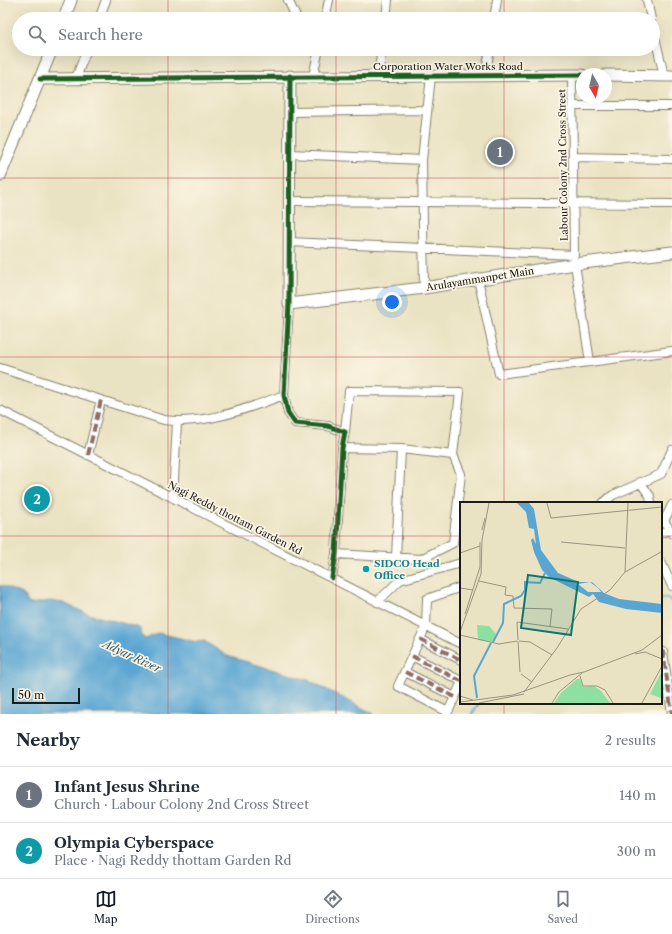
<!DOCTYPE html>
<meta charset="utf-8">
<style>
body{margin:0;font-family:"Libre Caslon Text",serif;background:#f2f2f3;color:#1f2937}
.compass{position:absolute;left:576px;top:68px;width:36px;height:36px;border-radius:50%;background:#fff;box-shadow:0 4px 16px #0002;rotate:172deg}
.scale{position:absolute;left:12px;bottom:10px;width:68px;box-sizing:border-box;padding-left:4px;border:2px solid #1c1c1c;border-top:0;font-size:11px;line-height:14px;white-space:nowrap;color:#1c1c1c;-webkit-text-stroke:3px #fcf5e5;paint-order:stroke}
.you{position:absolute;left:392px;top:302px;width:14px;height:14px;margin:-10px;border:3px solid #fff;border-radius:50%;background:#1a73e8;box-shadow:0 0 0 6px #1a73e833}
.badge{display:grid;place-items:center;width:26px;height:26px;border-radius:50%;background:#111827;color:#fff;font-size:13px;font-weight:700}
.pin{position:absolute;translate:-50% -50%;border:2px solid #fff;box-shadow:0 1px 4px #0006}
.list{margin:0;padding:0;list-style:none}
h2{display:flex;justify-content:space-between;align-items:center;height:52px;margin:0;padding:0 16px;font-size:17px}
h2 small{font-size:13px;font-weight:400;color:#747a83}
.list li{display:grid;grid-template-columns:26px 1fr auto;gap:12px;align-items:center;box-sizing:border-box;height:56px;padding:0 16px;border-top:1px solid #e0e1e3}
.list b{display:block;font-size:15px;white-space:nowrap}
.list p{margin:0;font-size:13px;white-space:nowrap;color:#747a83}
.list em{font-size:13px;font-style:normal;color:#747a83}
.icon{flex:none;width:22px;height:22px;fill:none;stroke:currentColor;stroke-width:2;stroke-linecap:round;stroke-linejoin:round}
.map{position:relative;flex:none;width:672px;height:714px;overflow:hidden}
.search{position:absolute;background:#fff;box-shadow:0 4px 16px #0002;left:12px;right:12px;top:12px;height:44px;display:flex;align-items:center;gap:10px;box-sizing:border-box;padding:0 14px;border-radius:22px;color:#747a83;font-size:15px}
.sheet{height:164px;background:#fff}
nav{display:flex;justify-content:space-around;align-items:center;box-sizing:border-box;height:56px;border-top:1px solid #e0e1e3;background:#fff;font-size:11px;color:#747a83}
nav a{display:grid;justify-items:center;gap:2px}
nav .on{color:#111827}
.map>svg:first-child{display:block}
.water{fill:#5aa6d3;stroke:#3b6178}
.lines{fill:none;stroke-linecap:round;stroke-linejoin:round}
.stream{stroke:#5aa6d3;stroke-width:2.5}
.street-casing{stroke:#838070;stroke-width:10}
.secondary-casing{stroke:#838070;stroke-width:13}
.street{stroke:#fff;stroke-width:8}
.secondary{stroke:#fff;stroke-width:11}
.quiet{stroke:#8d6e63;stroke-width:4;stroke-dasharray:8 4;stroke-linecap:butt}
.cycleway-casing{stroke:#fcf5e5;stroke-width:8}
.cycleway{stroke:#1b5e20;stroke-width:5}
.grid{fill:none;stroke:#d1495b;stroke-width:1;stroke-opacity:0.55}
.culture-dot{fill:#0f9aa8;stroke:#fcf5e5;stroke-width:1.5}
.labels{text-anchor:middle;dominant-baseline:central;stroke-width:3.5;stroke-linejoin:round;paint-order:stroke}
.street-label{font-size:10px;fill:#1c1c1c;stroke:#fcf5e5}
.culture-label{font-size:10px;font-weight:bold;fill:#0d838f;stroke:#fcf5e5;text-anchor:start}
.water-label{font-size:11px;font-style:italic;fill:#385a6e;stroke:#fcf5e5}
.inset-river{fill:none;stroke:#5aa6d3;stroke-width:2}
.inset-road{fill:none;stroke:#989380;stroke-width:1}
.view{fill:#0f766e;fill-opacity:0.15;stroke:#0f766e;stroke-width:2}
.inset-edge{fill:none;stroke:#1c1c1c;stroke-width:2}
</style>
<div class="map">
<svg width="672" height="714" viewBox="0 0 672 714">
<rect width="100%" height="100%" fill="#fcf5e5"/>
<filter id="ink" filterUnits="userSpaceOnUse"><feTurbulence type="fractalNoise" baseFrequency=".025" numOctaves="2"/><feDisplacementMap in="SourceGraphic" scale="8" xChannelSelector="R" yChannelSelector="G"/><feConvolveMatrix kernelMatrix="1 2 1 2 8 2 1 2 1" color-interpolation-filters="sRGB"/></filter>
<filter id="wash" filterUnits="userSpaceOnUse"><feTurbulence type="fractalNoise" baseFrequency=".012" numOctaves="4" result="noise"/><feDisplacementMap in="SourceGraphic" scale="16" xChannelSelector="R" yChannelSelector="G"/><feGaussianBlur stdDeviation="0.9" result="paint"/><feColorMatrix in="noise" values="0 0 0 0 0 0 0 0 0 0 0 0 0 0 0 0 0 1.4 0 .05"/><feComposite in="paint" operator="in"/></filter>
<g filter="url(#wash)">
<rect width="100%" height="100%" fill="#eae3c3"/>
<!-- water -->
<path class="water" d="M 0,585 L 23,594 L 29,604 L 50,601 L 63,603 L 88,614 L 137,627 L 140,629 L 142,637 L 146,639 L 158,633 L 197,642 L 204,641 L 227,656 L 308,680 L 374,714 L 0,714 Z"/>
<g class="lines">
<!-- stream -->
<path class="stream" d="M 661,599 L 666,598 L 672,601
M 472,714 L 479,703"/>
</g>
</g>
<g filter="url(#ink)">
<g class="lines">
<!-- street casing -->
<g class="street-casing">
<path id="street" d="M 288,0 L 297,19
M 647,0 L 651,19
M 99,19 L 106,0
M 325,19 L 329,0
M 386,19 L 388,0
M 494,19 L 497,0
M 653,28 L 664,76
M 378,75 L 382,49
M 313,76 L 319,49
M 485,76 L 490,49
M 76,78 L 87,49
M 572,106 L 672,106
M 290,112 L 426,110
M 290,154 L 422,160
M 573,157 L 672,159
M 289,201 L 672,204
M 289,242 L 574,255 L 572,75
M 575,264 L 590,362
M 478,279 L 499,374 L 672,351
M 424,288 L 422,160 L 431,76
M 289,304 L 284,395 L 288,413 L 295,423 L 328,426 L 345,432 L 342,448 L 336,554 L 332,578
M 0,368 L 164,420 C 206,425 246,409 284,395
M 0,410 L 461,644
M 342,448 L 401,449 L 453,455 L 460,392 L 349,391 L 345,432
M 88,455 L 101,400
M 640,482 L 650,496 L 651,503
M 173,498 L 177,422
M 603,503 L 613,495 L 661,474 L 672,450
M 672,505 L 664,521 L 672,533
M 661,533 L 669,530
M 336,554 L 421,559 L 453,543 L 461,474 L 453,455
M 396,558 L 401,449
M 661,562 L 672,586
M 461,587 L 427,599 L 426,626 L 398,686 L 448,712 L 461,684
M 377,602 L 400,580 L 461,563
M 420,639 L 461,660
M 661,652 L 663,652 L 672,714
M 412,656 L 461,681
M 405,672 L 455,697"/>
</g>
<!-- secondary casing -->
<g class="secondary-casing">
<path id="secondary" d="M 64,19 L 71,0
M 606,75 L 672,76
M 290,76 L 289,304 L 424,288 L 575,264 L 672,252
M 40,79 L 582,75
M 0,176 L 52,49"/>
</g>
<!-- street -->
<use href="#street" class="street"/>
<!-- secondary -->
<use href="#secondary" class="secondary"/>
<!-- quiet -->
<path class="quiet" d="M 88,455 L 101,400
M 420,639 L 461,660
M 661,652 L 663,652 L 672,714
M 412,656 L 461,681
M 405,672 L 455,697"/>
<!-- cycleway casing -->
<g class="cycleway-casing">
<path id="cycleway" d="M 290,76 L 289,304 L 284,395 L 288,413 L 295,423 L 328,426 L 345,432 L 342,448 L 336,554 L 332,578
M 40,79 L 582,75"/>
</g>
<!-- cycleway -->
<use href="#cycleway" class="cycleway"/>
</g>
</g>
<!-- grid -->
<path class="grid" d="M 168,0 L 168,19M 336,0 L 336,19M 504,0 L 504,19M 168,49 L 168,714M 336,49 L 336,714M 504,49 L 504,503M 0,178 L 672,178M 0,357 L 672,357M 0,536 L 461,536M 661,536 L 672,536M 504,703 L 504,714"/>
<!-- markers -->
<circle class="culture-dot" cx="366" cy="569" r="4"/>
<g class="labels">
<!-- street labels -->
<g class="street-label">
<text x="448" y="66">Corporation Water Works Road</text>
<text transform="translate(563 165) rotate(-91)">Labour Colony 2nd Cross Street</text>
<text transform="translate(480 279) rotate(-9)">Arulayammanpet Main</text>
<text transform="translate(235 518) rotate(27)">Nagi Reddy thottam Garden Rd</text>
</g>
<!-- culture labels -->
<g class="culture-label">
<text x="374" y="563">SIDCO Head<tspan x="374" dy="12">Office</tspan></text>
</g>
<!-- water labels -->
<g class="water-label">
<text transform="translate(132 656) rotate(25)">Adyar River</text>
</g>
</g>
<!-- overview -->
<g transform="translate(460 502)">
<rect width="202" height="202" fill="#eae3c3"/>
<path d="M 17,123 L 29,124 L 36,132 L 33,140 L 18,138 ZM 202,169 L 202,195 L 201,196 L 190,192 ZM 117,177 L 120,177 L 123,185 L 134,184 L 141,189 L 150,201 L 94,201 L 101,191 Z" fill="#8de0a1"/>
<path d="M 57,1 L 69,1 L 74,7 L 81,48 L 98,71 L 119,80 L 132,80 L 144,91 L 159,97 L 202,102 L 202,111 L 166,107 L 139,100 L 133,92 L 129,95 L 89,75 L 82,68 L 74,50 L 71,38 L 73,36 L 76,42 L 74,27 L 69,26 L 66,10 ZM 130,80 L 138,86 L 141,90 L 128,90 L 118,82 Z" fill="#5aa6d3" fill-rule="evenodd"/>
<path class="inset-river" d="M 33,140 L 43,121 L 44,102 L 61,94 L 65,88 L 65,80 L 80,81 L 85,71M 17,196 L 14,174 L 31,141"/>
<path class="inset-road" d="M 87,1 L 91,16 L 202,5M 22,28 L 25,16M 101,40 L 165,46M 0,51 L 20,44M 165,70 L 201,50M 19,79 L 46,85 L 45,93 L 53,94 L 54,106 L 92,107 L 90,124M 0,86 L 13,88M 5,112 L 20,65 L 20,40M 0,130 L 21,72 L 22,38 L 29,1M 0,133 L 39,142 L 57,139M 58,138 L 57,120 L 108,127M 58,139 L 60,170M 59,139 L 70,140 L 92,153M 175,152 L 185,150 L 202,157M 61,172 L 72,180M 120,174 L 123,184 L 137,184 L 145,188 L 153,201M 64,190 L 97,146 L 121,107 L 150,88 L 165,70 L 168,1M 0,194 L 13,198M 0,200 L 53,193 L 110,173 L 124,170 L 182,148 L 202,133M 19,201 L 64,192M 92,201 L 99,190 L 122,171M 182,201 L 202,164"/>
<path class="view" d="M 68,73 L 118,80 L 111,133 L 61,126 Z"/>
<rect width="202" height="202" class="inset-edge"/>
</g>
</svg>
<svg class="compass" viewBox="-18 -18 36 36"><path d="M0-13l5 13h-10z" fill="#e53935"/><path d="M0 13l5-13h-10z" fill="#747a83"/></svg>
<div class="scale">50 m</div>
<div class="you"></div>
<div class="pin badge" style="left:500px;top:152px;background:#6b7280">1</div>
<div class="pin badge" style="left:37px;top:499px;background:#0f9aa8">2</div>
<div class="search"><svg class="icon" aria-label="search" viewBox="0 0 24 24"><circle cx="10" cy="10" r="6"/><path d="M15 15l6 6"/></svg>Search here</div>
</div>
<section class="sheet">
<h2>Nearby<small>2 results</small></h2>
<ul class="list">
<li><span class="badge" style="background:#6b7280">1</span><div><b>Infant Jesus Shrine</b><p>Church · Labour Colony 2nd Cross Street</p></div><em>140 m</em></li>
<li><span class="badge" style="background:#0f9aa8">2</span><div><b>Olympia Cyberspace</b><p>Place · Nagi Reddy thottam Garden Rd</p></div><em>300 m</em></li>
</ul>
</section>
<nav>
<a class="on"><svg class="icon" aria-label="map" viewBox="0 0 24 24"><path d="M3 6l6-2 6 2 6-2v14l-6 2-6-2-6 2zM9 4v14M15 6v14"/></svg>Map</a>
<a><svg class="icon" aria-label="directions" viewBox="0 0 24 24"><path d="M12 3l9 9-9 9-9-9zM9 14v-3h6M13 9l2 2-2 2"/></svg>Directions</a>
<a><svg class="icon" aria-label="saved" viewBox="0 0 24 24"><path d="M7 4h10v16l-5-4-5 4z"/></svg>Saved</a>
</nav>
